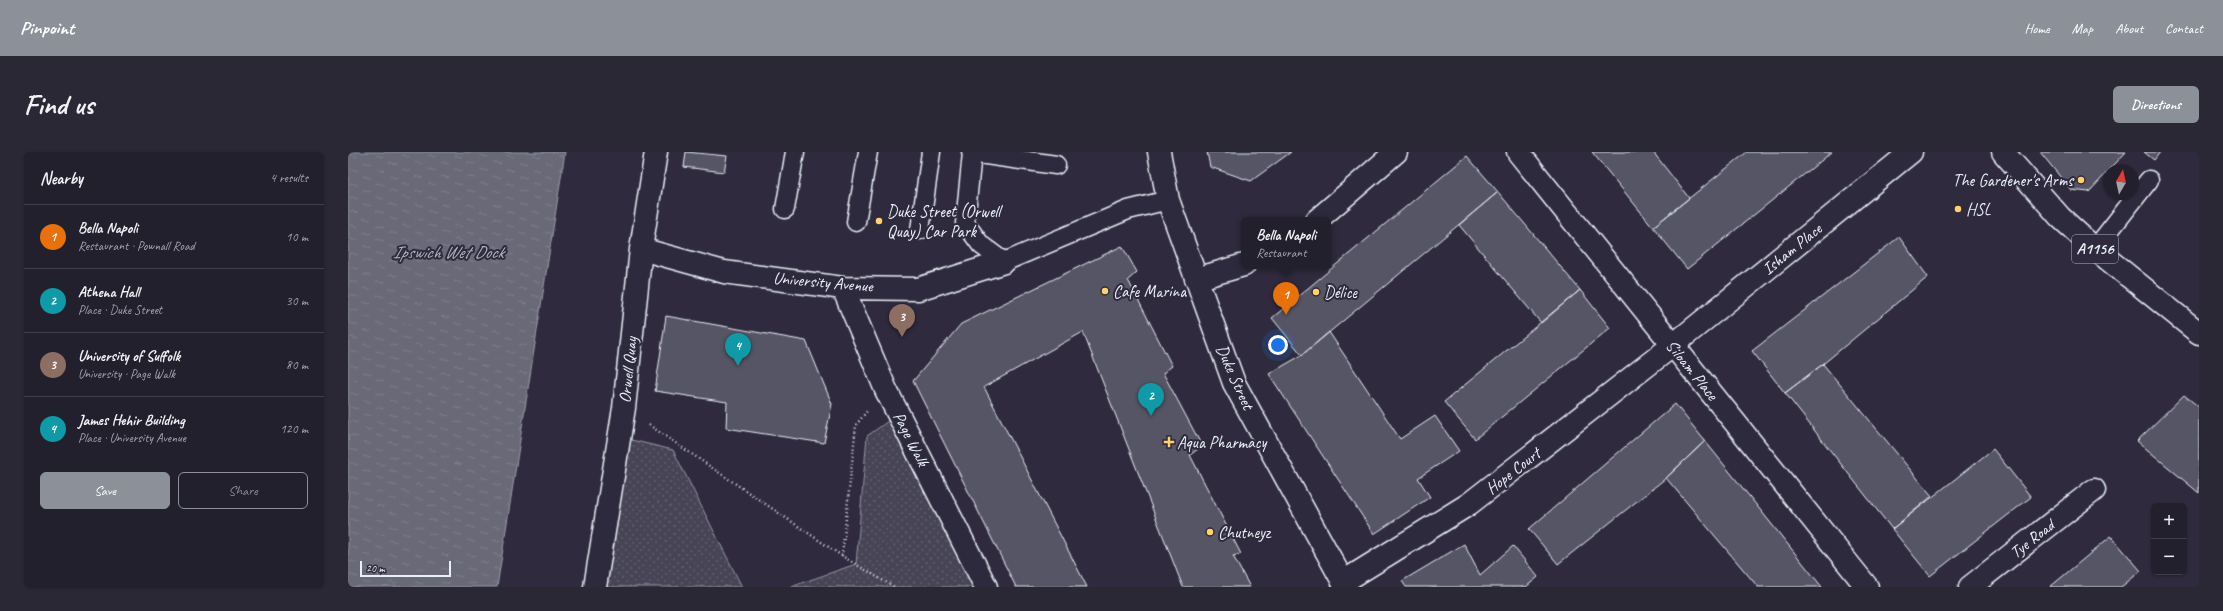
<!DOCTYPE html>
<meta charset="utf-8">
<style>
body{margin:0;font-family:Caveat,sans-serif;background:#2b2836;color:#f1f3f6}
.controls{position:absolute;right:12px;bottom:12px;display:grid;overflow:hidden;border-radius:6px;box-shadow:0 1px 3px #0004}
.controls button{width:36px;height:36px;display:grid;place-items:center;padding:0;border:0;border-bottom:1px solid #403e4a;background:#23202e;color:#f1f3f6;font:20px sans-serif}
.compass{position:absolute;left:1755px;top:12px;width:36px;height:36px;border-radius:50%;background:#23202e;box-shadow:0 1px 3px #0004;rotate:9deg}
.scale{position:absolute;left:12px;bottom:10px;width:91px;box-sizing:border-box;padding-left:4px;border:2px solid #e8f1f8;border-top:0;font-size:11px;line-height:14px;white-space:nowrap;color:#e8f1f8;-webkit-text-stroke:3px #2f2a3d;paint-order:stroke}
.you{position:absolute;left:930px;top:193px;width:14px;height:14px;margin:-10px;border:3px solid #fff;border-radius:50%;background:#1a73e8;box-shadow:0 0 0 6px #1a73e833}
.badge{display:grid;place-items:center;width:26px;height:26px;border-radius:50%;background:#8c9099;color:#fff;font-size:13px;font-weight:700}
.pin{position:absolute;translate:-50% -33px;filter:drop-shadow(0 1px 2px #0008)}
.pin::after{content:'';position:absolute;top:21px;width:14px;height:12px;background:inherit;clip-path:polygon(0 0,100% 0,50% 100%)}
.popup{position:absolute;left:893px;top:65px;width:90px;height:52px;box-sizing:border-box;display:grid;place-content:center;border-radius:6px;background:#23202e;filter:drop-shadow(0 1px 3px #0005);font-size:13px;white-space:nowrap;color:#a3a3aa}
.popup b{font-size:15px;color:#f1f3f6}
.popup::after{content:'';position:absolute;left:50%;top:100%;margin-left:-8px;border:8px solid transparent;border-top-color:#23202e}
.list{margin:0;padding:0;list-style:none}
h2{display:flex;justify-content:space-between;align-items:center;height:52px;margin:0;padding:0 16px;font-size:17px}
h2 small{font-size:13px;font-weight:400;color:#a3a3aa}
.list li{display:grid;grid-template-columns:26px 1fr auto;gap:12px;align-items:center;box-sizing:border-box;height:64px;padding:0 16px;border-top:1px solid #403e4a}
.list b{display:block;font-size:15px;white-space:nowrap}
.list p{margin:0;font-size:13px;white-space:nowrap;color:#a3a3aa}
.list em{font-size:13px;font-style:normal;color:#a3a3aa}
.actions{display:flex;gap:8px;padding:12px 16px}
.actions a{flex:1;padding:9px 0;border:1px solid #8c9099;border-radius:6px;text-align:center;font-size:14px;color:#8c9099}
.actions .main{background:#8c9099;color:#fff}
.map{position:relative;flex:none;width:1851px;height:435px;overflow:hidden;border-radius:6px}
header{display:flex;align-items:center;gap:24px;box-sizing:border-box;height:56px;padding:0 20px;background:#8c9099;color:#fff}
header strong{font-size:19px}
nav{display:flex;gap:22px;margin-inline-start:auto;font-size:14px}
.intro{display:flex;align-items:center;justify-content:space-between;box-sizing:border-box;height:96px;padding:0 24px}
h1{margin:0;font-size:28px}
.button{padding:10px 18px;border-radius:6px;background:#8c9099;color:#fff;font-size:14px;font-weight:700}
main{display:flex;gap:24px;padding:0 24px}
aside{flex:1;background:#23202e;border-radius:6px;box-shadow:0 1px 3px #0004}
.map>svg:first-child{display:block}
.green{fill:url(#green-dots);stroke:#979aa6}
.water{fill:url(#water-ripples);stroke:#9c9fab}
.building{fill:#575565;stroke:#e8f1f8}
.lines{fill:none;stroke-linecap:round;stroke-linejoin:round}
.lane-casing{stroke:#e8f1f8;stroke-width:21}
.street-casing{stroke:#e8f1f8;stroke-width:25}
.secondary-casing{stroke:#e8f1f8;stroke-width:25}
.primary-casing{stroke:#e8f1f8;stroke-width:25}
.path{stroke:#e8f1f8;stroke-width:2.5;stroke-dasharray:1 3;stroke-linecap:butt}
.lane{stroke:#2f2a3d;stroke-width:18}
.street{stroke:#2f2a3d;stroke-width:22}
.secondary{stroke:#2f2a3d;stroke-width:22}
.primary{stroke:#2f2a3d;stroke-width:22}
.poi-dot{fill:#ffd166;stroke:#2f2a3d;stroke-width:1.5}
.labels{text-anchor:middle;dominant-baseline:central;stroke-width:4;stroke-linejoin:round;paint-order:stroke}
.shield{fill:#2f2a3d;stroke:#b0b5c0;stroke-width:1}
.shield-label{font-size:16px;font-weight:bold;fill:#e8f1f8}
.poi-label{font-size:17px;fill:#e8f1f8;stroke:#2f2a3d;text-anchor:start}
.street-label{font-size:17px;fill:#e8f1f8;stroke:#2f2a3d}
.water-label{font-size:18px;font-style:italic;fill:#afb4be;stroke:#2f2a3d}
</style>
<header>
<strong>Pinpoint</strong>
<nav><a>Home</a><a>Map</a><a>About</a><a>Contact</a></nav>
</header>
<div class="intro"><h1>Find us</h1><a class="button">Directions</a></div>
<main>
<aside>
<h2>Nearby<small>4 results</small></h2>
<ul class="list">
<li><span class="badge" style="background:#e8710a">1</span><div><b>Bella Napoli</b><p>Restaurant · Pownall Road</p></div><em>10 m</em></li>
<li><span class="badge" style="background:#0f9aa8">2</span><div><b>Athena Hall</b><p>Place · Duke Street</p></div><em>30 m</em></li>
<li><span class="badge" style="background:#8d6e63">3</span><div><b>University of Suffolk</b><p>University · Page Walk</p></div><em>80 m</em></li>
<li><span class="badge" style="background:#0f9aa8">4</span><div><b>James Hehir Building</b><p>Place · University Avenue</p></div><em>120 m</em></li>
</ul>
<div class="actions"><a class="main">Save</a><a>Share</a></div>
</aside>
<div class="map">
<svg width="1851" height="435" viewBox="0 0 1851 435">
<defs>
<pattern id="green-dots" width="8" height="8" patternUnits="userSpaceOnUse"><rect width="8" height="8" fill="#464455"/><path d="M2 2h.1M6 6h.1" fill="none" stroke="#615f6e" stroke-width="1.8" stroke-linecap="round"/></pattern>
<pattern id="water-ripples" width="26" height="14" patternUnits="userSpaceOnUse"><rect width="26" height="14" fill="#696978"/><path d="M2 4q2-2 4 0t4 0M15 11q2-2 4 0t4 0" fill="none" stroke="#7e7f8c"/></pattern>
</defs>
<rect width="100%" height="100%" fill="#2f2a3d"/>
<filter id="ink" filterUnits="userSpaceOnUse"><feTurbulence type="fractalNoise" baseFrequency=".025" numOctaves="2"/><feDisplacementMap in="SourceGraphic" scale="8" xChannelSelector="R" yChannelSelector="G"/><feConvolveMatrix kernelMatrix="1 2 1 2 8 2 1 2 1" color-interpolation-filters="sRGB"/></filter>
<g filter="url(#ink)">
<!-- green -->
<path class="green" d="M 550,262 L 638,435 L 442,435 L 508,412 L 519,284 Z
M 271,285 L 325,298 L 394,435 L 247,435 Z"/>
<!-- water -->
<path class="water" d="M 0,0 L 217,0 L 149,435 L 0,435 Z"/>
<!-- building -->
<path class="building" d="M 338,0 L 379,4 L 376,20 L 336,15 Z
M 859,0 L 943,0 L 903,29 L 862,15 Z
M 1244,0 L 1305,0 L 1341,46 L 1305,75 Z
M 1399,0 L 1484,0 L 1339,117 L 1305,75 Z
M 1692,0 L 1778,0 L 1741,40 L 1723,38 Z
M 1796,0 L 1812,0 L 1806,8 Z
M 1119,4 L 1150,40 L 954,203 L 924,166 Z
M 1150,40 L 1232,138 L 1193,171 L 1111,73 Z
M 1551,85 L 1580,125 L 1475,212 L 1437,241 L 1404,199 Z
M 774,94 L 789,120 L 780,128 L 824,214 L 815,221 L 854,294 L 842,303 L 893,402 L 885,404 L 902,435 L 835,435 L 735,180 L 636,235 L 739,435 L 668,435 L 565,229 L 613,172 Z
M 1232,138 L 1262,176 L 1127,287 L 1096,250 Z
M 318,164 L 458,189 L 484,252 L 476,291 L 378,276 L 379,250 L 307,239 Z
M 981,180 L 1052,287 L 1087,264 L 1111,299 L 1070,326 L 1082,345 L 1026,382 L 921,222 L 954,203 Z
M 1475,212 L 1584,344 L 1544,377 L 1437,241 Z
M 1836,243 L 1851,255 L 1851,341 L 1789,289 Z
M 1327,252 L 1357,289 L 1318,326 L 1210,412 L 1181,377 Z
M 1357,289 L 1474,435 L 1410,435 L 1318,326 Z
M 1645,297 L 1683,345 L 1582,424 L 1544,377 Z
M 1763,384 L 1793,419 L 1773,435 L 1702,435 Z
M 1116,392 L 1132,423 L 1165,394 L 1190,425 L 1178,435 L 1058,435 L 1054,429 Z"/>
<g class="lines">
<!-- lane casing -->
<g class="lane-casing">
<path id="lane" d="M 623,0 L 624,1 L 617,71 L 633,93 L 656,110 L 780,58 L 820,48
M 624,1 L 708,13
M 437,57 L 447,0
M 508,70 L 520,0
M 572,78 L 583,0
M 1747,97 L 1801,28"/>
</g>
<!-- street casing -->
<g class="street-casing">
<path id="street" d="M 1170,0 L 1519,435
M 293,97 L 376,120 L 495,136 L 570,137 L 656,110
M 495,136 L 538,238 L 638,435
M 995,430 L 1121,352 L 1324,194 L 1563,0
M 247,435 L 276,256 L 293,97 L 308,0
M 1622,435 L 1746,338"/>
</g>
<!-- secondary casing -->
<g class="secondary-casing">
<path id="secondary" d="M 811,0 L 820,48 L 886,231 L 998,435
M 969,68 L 1048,0
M 848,127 L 896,113"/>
</g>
<!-- primary casing -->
<g class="primary-casing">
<path id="primary" d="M 1655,0 L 1712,65 L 1747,97 L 1851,181"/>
</g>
<!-- path -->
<path class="path" d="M 301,273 L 494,404 L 546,435
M 494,404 L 508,273 L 519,259"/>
<!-- lane -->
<use href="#lane" class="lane"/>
<!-- street -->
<use href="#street" class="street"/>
<!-- secondary -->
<use href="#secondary" class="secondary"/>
<!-- primary -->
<use href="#primary" class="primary"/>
</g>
</g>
<!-- markers -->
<g class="poi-dot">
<circle cx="1733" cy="28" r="4"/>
<circle cx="1610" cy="57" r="4"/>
<circle cx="531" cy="69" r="4"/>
<circle cx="757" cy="139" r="4"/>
<circle cx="968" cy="140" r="4"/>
<path d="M819 284h4v4h4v4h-4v4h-4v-4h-4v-4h4z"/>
<circle cx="862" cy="380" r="4"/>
</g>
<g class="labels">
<!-- shield labels -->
<rect class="shield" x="1724" y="83" width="46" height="28" rx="3"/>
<g class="shield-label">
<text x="1747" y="97">A1156</text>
</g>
<!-- poi labels -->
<g class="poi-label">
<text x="1725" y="28" text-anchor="end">The Gardener's Arms</text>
<text x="1618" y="57">HSL</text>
<text x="539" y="59">Duke Street (Orwell<tspan x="539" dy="20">Quay) Car Park</tspan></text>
<text x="765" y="139">Cafe Marina</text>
<text x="976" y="140">Délice</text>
<text x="829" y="290">Aqua Pharmacy</text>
<text x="870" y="380">Chutneyz</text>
</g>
<!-- street labels -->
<g class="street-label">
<text transform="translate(1444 97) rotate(-39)">Isham Place</text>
<text transform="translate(475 130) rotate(5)">University Avenue</text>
<text transform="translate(280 218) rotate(-84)">Orwell Quay</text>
<text transform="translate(1344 218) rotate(51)">Siloam Place</text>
<text transform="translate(887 225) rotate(66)">Duke Street</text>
<text transform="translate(563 287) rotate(63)">Page Walk</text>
<text transform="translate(1165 319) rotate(-38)">Hope Court</text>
<text transform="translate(1684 387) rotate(-38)">Tye Road</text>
</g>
<!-- water labels -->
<g class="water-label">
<text x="100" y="100">Ipswich Wet Dock</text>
</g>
</g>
</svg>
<div class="controls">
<button>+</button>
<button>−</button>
</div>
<svg class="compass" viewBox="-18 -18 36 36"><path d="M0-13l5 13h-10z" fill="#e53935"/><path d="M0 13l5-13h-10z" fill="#a3a3aa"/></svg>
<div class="scale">20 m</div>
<div class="you"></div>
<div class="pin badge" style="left:938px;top:163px;background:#e8710a">1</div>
<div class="popup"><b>Bella Napoli</b>Restaurant</div>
<div class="pin badge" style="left:803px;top:264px;background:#0f9aa8">2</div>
<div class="pin badge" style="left:554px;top:185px;background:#8d6e63">3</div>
<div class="pin badge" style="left:390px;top:214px;background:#0f9aa8">4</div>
</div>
</main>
